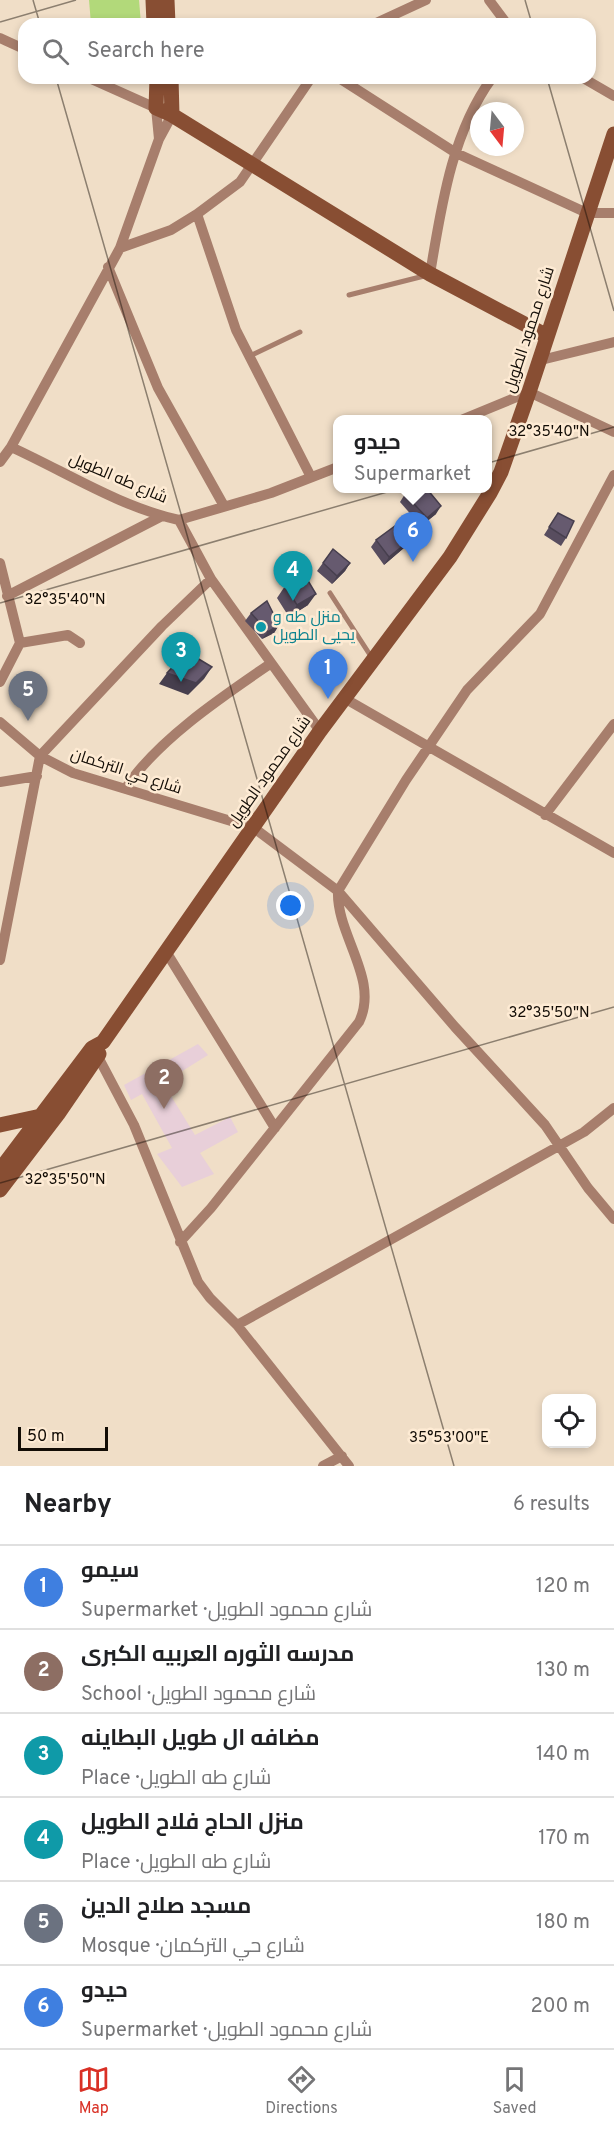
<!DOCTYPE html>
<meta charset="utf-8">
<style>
body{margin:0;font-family:Overpass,Cairo,sans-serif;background:#f6f6f6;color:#202124}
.controls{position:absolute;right:18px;bottom:18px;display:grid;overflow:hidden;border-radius:12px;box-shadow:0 3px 9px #0003}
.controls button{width:54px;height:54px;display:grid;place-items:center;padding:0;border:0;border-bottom:2px solid #e0e0e0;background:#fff;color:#202124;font:30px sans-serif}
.compass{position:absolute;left:470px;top:102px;width:54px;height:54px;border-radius:50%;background:#fff;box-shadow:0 3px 9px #0003;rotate:164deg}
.scale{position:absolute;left:18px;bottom:15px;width:90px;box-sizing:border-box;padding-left:6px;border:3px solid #120c05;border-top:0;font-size:16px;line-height:21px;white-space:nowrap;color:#120c05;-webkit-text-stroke:4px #feebd4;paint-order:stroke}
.you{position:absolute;left:291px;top:906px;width:21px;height:21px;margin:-15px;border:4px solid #fff;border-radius:50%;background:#1a73e8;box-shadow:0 0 0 9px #1a73e833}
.badge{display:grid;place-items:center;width:39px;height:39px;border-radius:50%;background:#d93025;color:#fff;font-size:20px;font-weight:700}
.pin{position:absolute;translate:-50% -50px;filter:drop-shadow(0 2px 3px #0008)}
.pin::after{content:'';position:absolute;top:32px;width:21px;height:18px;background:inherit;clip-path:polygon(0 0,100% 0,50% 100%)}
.popup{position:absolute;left:333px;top:415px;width:159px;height:78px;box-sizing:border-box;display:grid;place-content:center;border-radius:12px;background:#fff;filter:drop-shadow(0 2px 4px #0005);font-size:20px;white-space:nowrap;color:#757577}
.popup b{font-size:22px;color:#202124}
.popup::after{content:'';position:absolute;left:50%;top:100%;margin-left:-12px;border:12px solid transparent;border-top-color:#fff}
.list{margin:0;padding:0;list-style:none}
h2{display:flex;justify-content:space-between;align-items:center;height:78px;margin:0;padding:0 24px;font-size:26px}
h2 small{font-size:20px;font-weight:400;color:#757577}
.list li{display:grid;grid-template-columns:39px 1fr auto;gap:18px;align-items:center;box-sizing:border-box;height:84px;padding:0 24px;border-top:2px solid #e0e0e0}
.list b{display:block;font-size:22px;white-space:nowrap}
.list p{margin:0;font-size:20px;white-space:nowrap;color:#757577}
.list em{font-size:20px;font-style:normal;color:#757577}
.icon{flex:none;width:33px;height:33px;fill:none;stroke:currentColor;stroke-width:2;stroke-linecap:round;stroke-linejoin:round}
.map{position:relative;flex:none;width:614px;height:1466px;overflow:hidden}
.search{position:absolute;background:#fff;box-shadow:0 3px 9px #0003;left:18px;right:18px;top:18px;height:66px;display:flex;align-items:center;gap:15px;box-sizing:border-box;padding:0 21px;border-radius:18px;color:#757577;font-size:22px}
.sheet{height:582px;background:#fff}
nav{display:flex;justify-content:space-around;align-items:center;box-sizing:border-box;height:84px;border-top:2px solid #e0e0e0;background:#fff;font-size:16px;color:#757577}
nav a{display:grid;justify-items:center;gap:3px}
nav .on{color:#d93025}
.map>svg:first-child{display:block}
.education{fill:#e8cfd9}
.green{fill:#b2d97a}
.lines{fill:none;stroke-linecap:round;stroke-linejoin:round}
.lane{stroke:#a77e6c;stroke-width:5}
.street{stroke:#a77e6c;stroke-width:10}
.secondary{stroke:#884e33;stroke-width:15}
.wall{fill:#584d5f}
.shaded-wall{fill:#473f4e}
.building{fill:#665a6f;stroke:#473f4e;stroke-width:1.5}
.ticks{fill:none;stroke:#120c05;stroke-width:1.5;stroke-opacity:0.45}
.culture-dot{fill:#0f9aa8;stroke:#feebd4;stroke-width:2}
.labels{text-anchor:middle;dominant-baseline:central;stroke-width:5;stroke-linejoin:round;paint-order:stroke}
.street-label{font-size:16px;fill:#120c05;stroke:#feebd4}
.culture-label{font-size:16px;fill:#0d838f;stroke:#feebd4;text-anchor:start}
.ticks-label{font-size:15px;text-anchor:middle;fill:#120c05;stroke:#feebd4;stroke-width:5;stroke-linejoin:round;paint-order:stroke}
</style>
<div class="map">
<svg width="614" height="1466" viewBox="0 0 614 1466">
<rect width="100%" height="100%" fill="#f0dec7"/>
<!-- education -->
<path class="education" d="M 198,1044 L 208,1055 L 163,1083 L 195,1135 L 230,1117 L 238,1132 L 200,1153 L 214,1174 L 182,1187 L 157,1154 L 172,1148 L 142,1094 L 131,1100 L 124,1085 Z"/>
<!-- green -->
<path class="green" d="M 89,0 L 139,0 L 141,24 L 91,24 Z"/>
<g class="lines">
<!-- lane -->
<path class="lane" d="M 349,295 L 428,275
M 250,356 L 300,332
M 330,593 L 372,658"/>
<!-- street -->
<path class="street" d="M 489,0 L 507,24
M 374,24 L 426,0
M 0,38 L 24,49
M 89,78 L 156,108 L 159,139
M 339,78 L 456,153 L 587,213 L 614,213
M 583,78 L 614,96
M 197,214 L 236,330 L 311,477
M 120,248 L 171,230 L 197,214 L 240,182 L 311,78
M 108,267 L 158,388 L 224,506
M 430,274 C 441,209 451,134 492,78
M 537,361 L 614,342
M 461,420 L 529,392 L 614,432
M 11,447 C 66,472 120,507 179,520 L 211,579 L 320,731
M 0,462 L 11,447 L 120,248 L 159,139 L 172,115
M 179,520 L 271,493 L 338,467
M 0,563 L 20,643 L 0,682
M 7,596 L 162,516
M 20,643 L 68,635 L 80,643
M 344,698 L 614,853
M 0,722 L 40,756 L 73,773 L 254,828 L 338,891 L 455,1027 L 545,1125 L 588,1188 L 614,1219
M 0,782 L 37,776
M 126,788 C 156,741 223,696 270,664
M 545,815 L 614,724
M 165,950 L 275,1128
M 0,960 L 40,756 L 162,626 L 211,579
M 95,1051 L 134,1125 L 198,1282 L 210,1298 L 237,1325 L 349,1466
M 180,1242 L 211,1208 L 359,1022 C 380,979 336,935 338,891 L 406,780 L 467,690 L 540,614 L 614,475
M 237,1325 L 584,1132 L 614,1108
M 323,1466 L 342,1456"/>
<!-- secondary -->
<path class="secondary" d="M 153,0 L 154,24
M 167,0 L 168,24
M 157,78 L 156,108 L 172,115 L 430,274 L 547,336
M 171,78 L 172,115
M 0,1125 L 41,1116
M 0,1170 L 92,1048 L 103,1042 L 320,731 L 450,557 L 490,493 L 501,472 L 529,392 L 614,134
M 0,1190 L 58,1114 L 99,1054"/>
</g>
<!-- wall -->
<path class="wall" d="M 405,494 L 436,514 L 421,526 L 400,502 Z
M 558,513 L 566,538 L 561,546 L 544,535 Z
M 376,540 L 410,540 L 405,547 L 384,565 L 371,547 Z
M 333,549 L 350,563 L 345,571 L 332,584 L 317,571 Z
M 285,586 L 308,605 L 289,617 L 277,598 Z
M 251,613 L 279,625 L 274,633 L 262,639 L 245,621 Z"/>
<!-- shaded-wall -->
<path class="shaded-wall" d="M 441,506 L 436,514 L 421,526 L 427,518 Z
M 410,540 L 405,547 L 384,565 L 389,557 Z
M 350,563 L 345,571 L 332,584 L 337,576 Z
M 316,594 L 308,605 L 289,617 L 297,605 Z
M 279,625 L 274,633 L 262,639 L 268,632 Z
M 212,667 L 204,679 L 188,695 L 159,684 L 167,673 Z"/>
<!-- building -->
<path class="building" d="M 411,489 L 427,489 L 441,506 L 427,518 L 405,494 Z
M 558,513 L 574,521 L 566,538 L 549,527 Z
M 399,523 L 410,540 L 389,557 L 376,540 Z
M 333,549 L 350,563 L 337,576 L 323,563 Z
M 304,574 L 316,594 L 297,605 L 285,586 Z
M 267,601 L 279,625 L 268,632 L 251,613 Z
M 187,652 L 212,667 L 196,683 L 167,673 Z"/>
<!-- ticks -->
<path class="ticks" d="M 33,0 L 40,24M 525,0 L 532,24M 0,22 L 76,0M 56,78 L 454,1466M 547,78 L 614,311M 0,603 L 614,427M 0,1183 L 614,1007"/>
<!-- markers -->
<circle class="culture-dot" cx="261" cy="627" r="6"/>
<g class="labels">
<!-- street labels -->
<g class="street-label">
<text transform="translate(530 330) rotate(-72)">شارع محمود الطويل</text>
<text transform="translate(118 479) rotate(23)">شارع طه الطويل</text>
<text transform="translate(126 772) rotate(18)">شارع حي التركمان</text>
<text transform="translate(270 772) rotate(-55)">شارع محمود الطويل</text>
</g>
<!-- culture labels -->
<g class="culture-label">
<text x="273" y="618">منزل طه و<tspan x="273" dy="18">يحيى الطويل</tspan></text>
</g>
</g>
<g class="ticks-label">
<text x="549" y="436">32°35'40"N</text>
<text x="65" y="604">32°35'40"N</text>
<text x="549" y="1017">32°35'50"N</text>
<text x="65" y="1184">32°35'50"N</text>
<text x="449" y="1442">35°53'00"E</text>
</g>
</svg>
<div class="controls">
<button><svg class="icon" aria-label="locate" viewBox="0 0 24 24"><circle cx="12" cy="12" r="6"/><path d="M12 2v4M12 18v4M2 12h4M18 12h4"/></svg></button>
</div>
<svg class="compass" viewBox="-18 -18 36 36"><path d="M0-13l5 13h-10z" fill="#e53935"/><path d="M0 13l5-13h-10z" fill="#757577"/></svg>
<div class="scale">50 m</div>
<div class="you"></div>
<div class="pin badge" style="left:328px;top:699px;background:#3f7fe0">1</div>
<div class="pin badge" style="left:164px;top:1109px;background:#8d6e63">2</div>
<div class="pin badge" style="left:181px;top:682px;background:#0f9aa8">3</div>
<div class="pin badge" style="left:293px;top:601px;background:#0f9aa8">4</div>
<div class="pin badge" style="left:28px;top:721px;background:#6b7280">5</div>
<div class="pin badge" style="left:413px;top:562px;background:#3f7fe0">6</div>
<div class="popup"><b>حيدو</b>Supermarket</div>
<div class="search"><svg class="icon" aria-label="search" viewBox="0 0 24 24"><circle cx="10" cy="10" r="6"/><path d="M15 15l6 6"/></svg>Search here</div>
</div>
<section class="sheet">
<h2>Nearby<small>6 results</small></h2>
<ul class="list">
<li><span class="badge" style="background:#3f7fe0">1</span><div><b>سيمو</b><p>Supermarket · شارع محمود الطويل</p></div><em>120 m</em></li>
<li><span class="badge" style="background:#8d6e63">2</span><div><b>مدرسه الثوره العربيه الكبرى</b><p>School · شارع محمود الطويل</p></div><em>130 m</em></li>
<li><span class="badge" style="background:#0f9aa8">3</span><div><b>مضافه ال طويل البطاينه</b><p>Place · شارع طه الطويل</p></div><em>140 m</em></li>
<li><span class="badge" style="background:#0f9aa8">4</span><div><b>منزل الحاج فلاح الطويل</b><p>Place · شارع طه الطويل</p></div><em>170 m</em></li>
<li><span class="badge" style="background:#6b7280">5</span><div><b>مسجد صلاح الدين</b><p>Mosque · شارع حي التركمان</p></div><em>180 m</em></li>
<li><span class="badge" style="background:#3f7fe0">6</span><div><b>حيدو</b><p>Supermarket · شارع محمود الطويل</p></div><em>200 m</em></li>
</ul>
</section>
<nav>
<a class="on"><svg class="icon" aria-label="map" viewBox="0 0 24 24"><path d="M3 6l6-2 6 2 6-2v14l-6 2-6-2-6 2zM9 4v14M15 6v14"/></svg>Map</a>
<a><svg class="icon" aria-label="directions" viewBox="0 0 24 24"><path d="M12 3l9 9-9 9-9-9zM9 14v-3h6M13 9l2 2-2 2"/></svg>Directions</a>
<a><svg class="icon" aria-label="saved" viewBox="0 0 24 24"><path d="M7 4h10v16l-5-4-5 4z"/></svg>Saved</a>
</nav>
